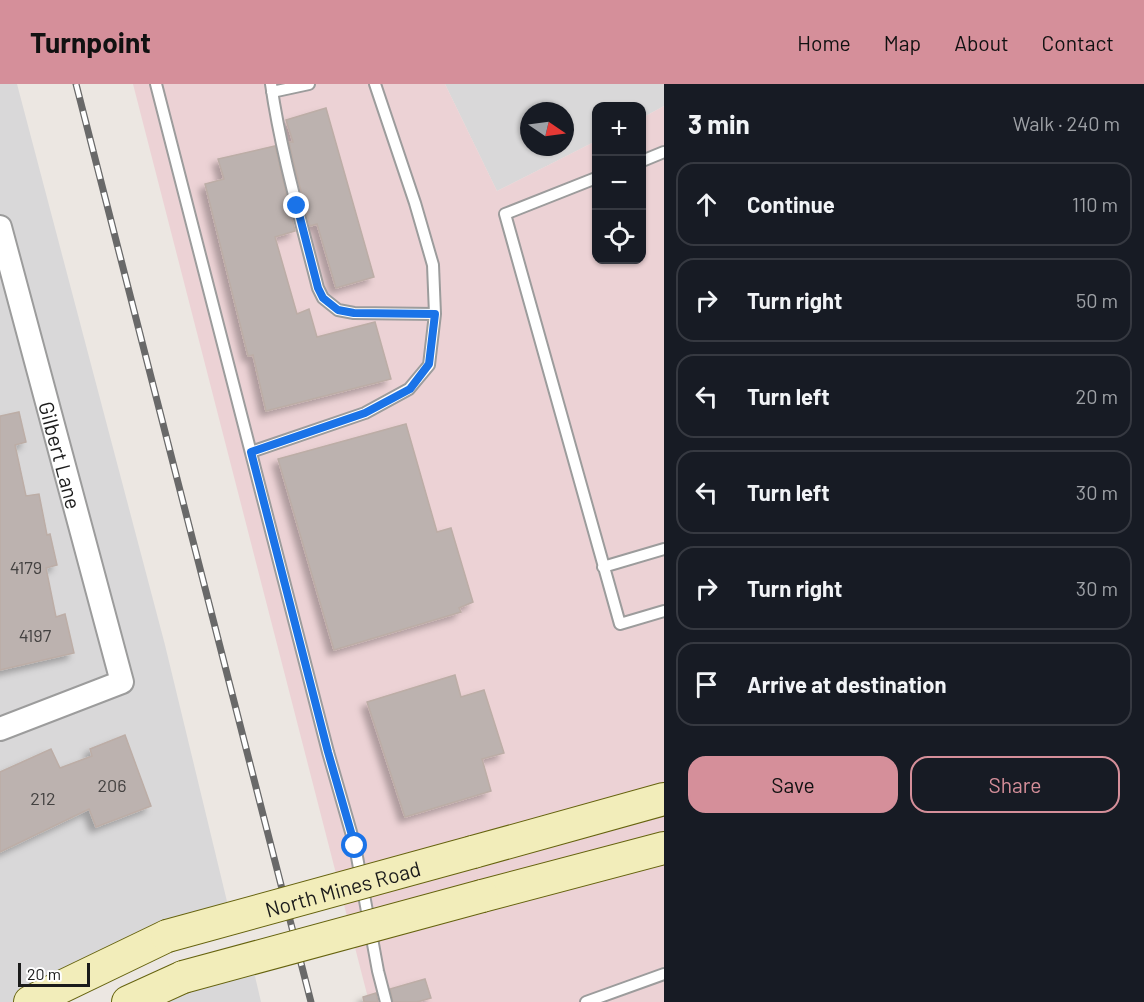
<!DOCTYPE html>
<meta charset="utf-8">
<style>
body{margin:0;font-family:Barlow,sans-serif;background:#242831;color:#f1f3f6}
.controls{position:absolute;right:18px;top:18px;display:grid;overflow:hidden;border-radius:12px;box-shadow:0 2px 4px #0004}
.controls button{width:54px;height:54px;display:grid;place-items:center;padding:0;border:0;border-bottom:2px solid #363941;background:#171b24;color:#f1f3f6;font:30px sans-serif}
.compass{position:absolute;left:520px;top:18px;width:54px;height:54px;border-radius:50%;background:#171b24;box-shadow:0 2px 4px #0004;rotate:103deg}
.scale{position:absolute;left:18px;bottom:15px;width:72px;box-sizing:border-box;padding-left:6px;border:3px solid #1b1b1b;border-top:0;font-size:16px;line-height:21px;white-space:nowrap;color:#1b1b1b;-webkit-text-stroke:4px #fff;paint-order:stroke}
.stop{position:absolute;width:18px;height:18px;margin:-14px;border:4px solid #1a73e8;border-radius:50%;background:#fff}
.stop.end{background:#1a73e8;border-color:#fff;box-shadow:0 2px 6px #0008}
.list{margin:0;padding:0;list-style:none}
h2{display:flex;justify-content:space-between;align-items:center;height:78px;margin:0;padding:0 24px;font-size:26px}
h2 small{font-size:20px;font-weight:400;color:#9ea1a6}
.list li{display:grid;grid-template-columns:39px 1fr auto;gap:18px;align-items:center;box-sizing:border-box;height:84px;margin:0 12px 12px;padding:0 12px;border:2px solid #363941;border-radius:18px}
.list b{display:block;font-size:22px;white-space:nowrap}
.list em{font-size:20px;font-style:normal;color:#9ea1a6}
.actions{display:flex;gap:12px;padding:18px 24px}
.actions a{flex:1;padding:14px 0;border:2px solid #d58f9a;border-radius:18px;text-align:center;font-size:21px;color:#d58f9a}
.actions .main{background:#d58f9a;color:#111}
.icon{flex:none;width:33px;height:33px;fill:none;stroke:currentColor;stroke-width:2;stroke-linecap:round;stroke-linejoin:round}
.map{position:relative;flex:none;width:664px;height:918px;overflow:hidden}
header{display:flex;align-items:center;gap:36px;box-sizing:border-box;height:84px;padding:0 30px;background:#d58f9a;color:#111}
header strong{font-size:28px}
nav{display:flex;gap:33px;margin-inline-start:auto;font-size:21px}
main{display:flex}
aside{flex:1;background:#171b24}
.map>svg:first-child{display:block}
.residential{fill:#d9d8d9;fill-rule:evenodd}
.commercial{fill:#ecd2d5}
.building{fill:#bcb2af;stroke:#bcada6;stroke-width:1.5;filter:url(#shadow)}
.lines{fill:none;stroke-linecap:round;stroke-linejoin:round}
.service-casing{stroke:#9c9c9c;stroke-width:14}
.minor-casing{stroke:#9c9c9c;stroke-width:26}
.secondary-casing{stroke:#66630f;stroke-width:34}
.service{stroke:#fff;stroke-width:10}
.minor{stroke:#fff;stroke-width:22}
.secondary{stroke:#f2edba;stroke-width:32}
.rail-casing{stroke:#696969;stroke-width:7}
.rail{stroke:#fff;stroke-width:4.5;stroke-dasharray:14;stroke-linecap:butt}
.secondary-bridge-casing{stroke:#66630f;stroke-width:34;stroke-linecap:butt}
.secondary-bridge{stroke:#f2edba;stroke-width:32}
.route{stroke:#1a73e8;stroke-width:8}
.labels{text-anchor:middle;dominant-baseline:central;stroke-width:6;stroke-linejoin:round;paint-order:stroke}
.number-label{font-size:18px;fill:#434140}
.street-label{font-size:21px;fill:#1b1b1b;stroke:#fff}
</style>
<header>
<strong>Turnpoint</strong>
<nav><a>Home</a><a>Map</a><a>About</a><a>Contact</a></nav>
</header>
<main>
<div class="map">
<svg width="664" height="918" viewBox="0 0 664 918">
<defs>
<filter id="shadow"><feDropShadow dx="-5.5" dy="5.5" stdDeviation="3" flood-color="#0004"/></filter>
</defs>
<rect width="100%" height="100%" fill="#ece7e2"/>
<!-- residential -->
<path class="residential" d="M 0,0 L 17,0 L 165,561 L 231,834 L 30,918 L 0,918 Z
M 445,0 L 664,0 L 664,22 L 642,34 L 642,22 L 596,22 L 596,57 L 497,107 ZM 529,27 L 565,27 L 565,63 L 529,63 Z
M 251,875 L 261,918 L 128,918 Z"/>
<!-- commercial -->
<path class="commercial" d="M 133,0 L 445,0 L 497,107 L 596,57 L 596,176 L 642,176 L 642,34 L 664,22 L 664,918 L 369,918 Z"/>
<!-- building -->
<path class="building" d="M 326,24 L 374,193 L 336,204 L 317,140 L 310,142 L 293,76 L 289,58 L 293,58 L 286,36 Z
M 275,62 L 295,147 L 275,153 L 297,230 L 309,225 L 317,253 L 375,238 L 391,295 L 266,327 L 253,271 L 248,272 L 205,100 L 224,95 L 218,75 Z
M 19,328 L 26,358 L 15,361 L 26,412 L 39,410 L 47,451 L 50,450 L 57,481 L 46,484 L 56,533 L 65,530 L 74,569 L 0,586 L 0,332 Z
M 406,340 L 437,448 L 451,444 L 473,518 L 459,524 L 461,528 L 334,566 L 278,375 Z
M 455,591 L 461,613 L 484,606 L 504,669 L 482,675 L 491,707 L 405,733 L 367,618 Z
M 125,651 L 151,722 L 96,743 L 89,725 L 0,768 L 0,688 L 51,665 L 60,684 L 92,672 L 90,665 Z
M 425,895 L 431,914 L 417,918 L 393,918 L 390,905 Z
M 376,909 L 378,918 L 364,918 L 363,913 Z"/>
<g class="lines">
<!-- service casing -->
<g class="service-casing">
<path id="service" d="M 156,0 L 328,668 L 355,762 L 378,887 L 386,918
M 271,0 C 281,69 301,137 318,204 L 323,214 L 338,226 L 354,229 L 435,230
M 272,8 L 309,0
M 642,77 L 664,68
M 596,94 L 505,130 L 620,540 L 664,527
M 251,368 L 365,329 L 409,305 L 429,281 L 435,230 L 433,181 L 415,119 L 375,0
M 603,483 L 664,465
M 586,918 L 664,890"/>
</g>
<!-- minor casing -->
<g class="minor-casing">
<g id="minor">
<path id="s1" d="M 0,143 L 122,598 L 0,645"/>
</g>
</g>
<!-- secondary casing -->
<g class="secondary-casing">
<path id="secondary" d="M 473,768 L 664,715
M 482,812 L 664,764
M 30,918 L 167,852
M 128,918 L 183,893"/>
</g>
<!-- service -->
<use href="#service" class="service"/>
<!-- minor -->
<use href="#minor" class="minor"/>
<!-- secondary -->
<use href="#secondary" class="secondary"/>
<!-- rail casing -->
<g class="rail-casing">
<path id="rail" d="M 76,0 L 311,918"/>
</g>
<!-- rail -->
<use href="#rail" class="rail"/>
<!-- secondary-bridge casing -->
<g class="secondary-bridge-casing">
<g id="secondary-bridge">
<path id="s2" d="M 167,852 L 473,768"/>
<path d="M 183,893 L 482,812"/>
</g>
</g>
<!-- secondary-bridge -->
<use href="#secondary-bridge" class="secondary-bridge"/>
</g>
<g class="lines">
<!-- route -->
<path class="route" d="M 297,122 L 318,204 L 323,214 L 338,226 L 354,229 L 435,230 L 429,280 L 410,305 L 365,329 L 251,368 L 328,668 L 355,762"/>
</g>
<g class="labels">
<!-- number labels -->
<g class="number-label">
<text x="26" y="483">4179</text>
<text x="35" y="551">4197</text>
<text x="112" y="701">206</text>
<text x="43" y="714">212</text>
</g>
<!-- street labels -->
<g class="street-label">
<text stroke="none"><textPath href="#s1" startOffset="236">Gilbert Lane</textPath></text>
<text stroke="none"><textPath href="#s2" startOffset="182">North Mines Road</textPath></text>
</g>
</g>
</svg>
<div class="controls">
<button>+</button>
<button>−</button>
<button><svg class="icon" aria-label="locate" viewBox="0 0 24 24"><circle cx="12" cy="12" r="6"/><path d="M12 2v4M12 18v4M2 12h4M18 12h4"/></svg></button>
</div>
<svg class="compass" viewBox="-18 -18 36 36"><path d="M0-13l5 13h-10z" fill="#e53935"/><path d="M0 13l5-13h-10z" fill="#9ea1a6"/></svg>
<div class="scale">20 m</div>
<div class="stop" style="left:355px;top:762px"></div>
<div class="stop end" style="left:297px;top:122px"></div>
</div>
<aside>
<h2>3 min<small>Walk · 240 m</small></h2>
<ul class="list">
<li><svg class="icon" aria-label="ahead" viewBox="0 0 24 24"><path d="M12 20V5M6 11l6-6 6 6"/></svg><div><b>Continue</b></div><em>110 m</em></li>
<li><svg class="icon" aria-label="right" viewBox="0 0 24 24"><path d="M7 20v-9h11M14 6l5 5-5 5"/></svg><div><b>Turn right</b></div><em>50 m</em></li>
<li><svg class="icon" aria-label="left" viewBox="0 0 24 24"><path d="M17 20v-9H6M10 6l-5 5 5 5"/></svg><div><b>Turn left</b></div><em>20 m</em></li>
<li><svg class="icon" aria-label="left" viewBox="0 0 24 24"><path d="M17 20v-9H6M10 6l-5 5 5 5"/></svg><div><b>Turn left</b></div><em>30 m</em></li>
<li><svg class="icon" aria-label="right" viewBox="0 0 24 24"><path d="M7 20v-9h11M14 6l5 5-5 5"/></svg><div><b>Turn right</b></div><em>30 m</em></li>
<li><svg class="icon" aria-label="arrive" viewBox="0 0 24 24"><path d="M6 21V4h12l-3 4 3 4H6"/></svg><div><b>Arrive at destination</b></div></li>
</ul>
<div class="actions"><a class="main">Save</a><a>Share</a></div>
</aside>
</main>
